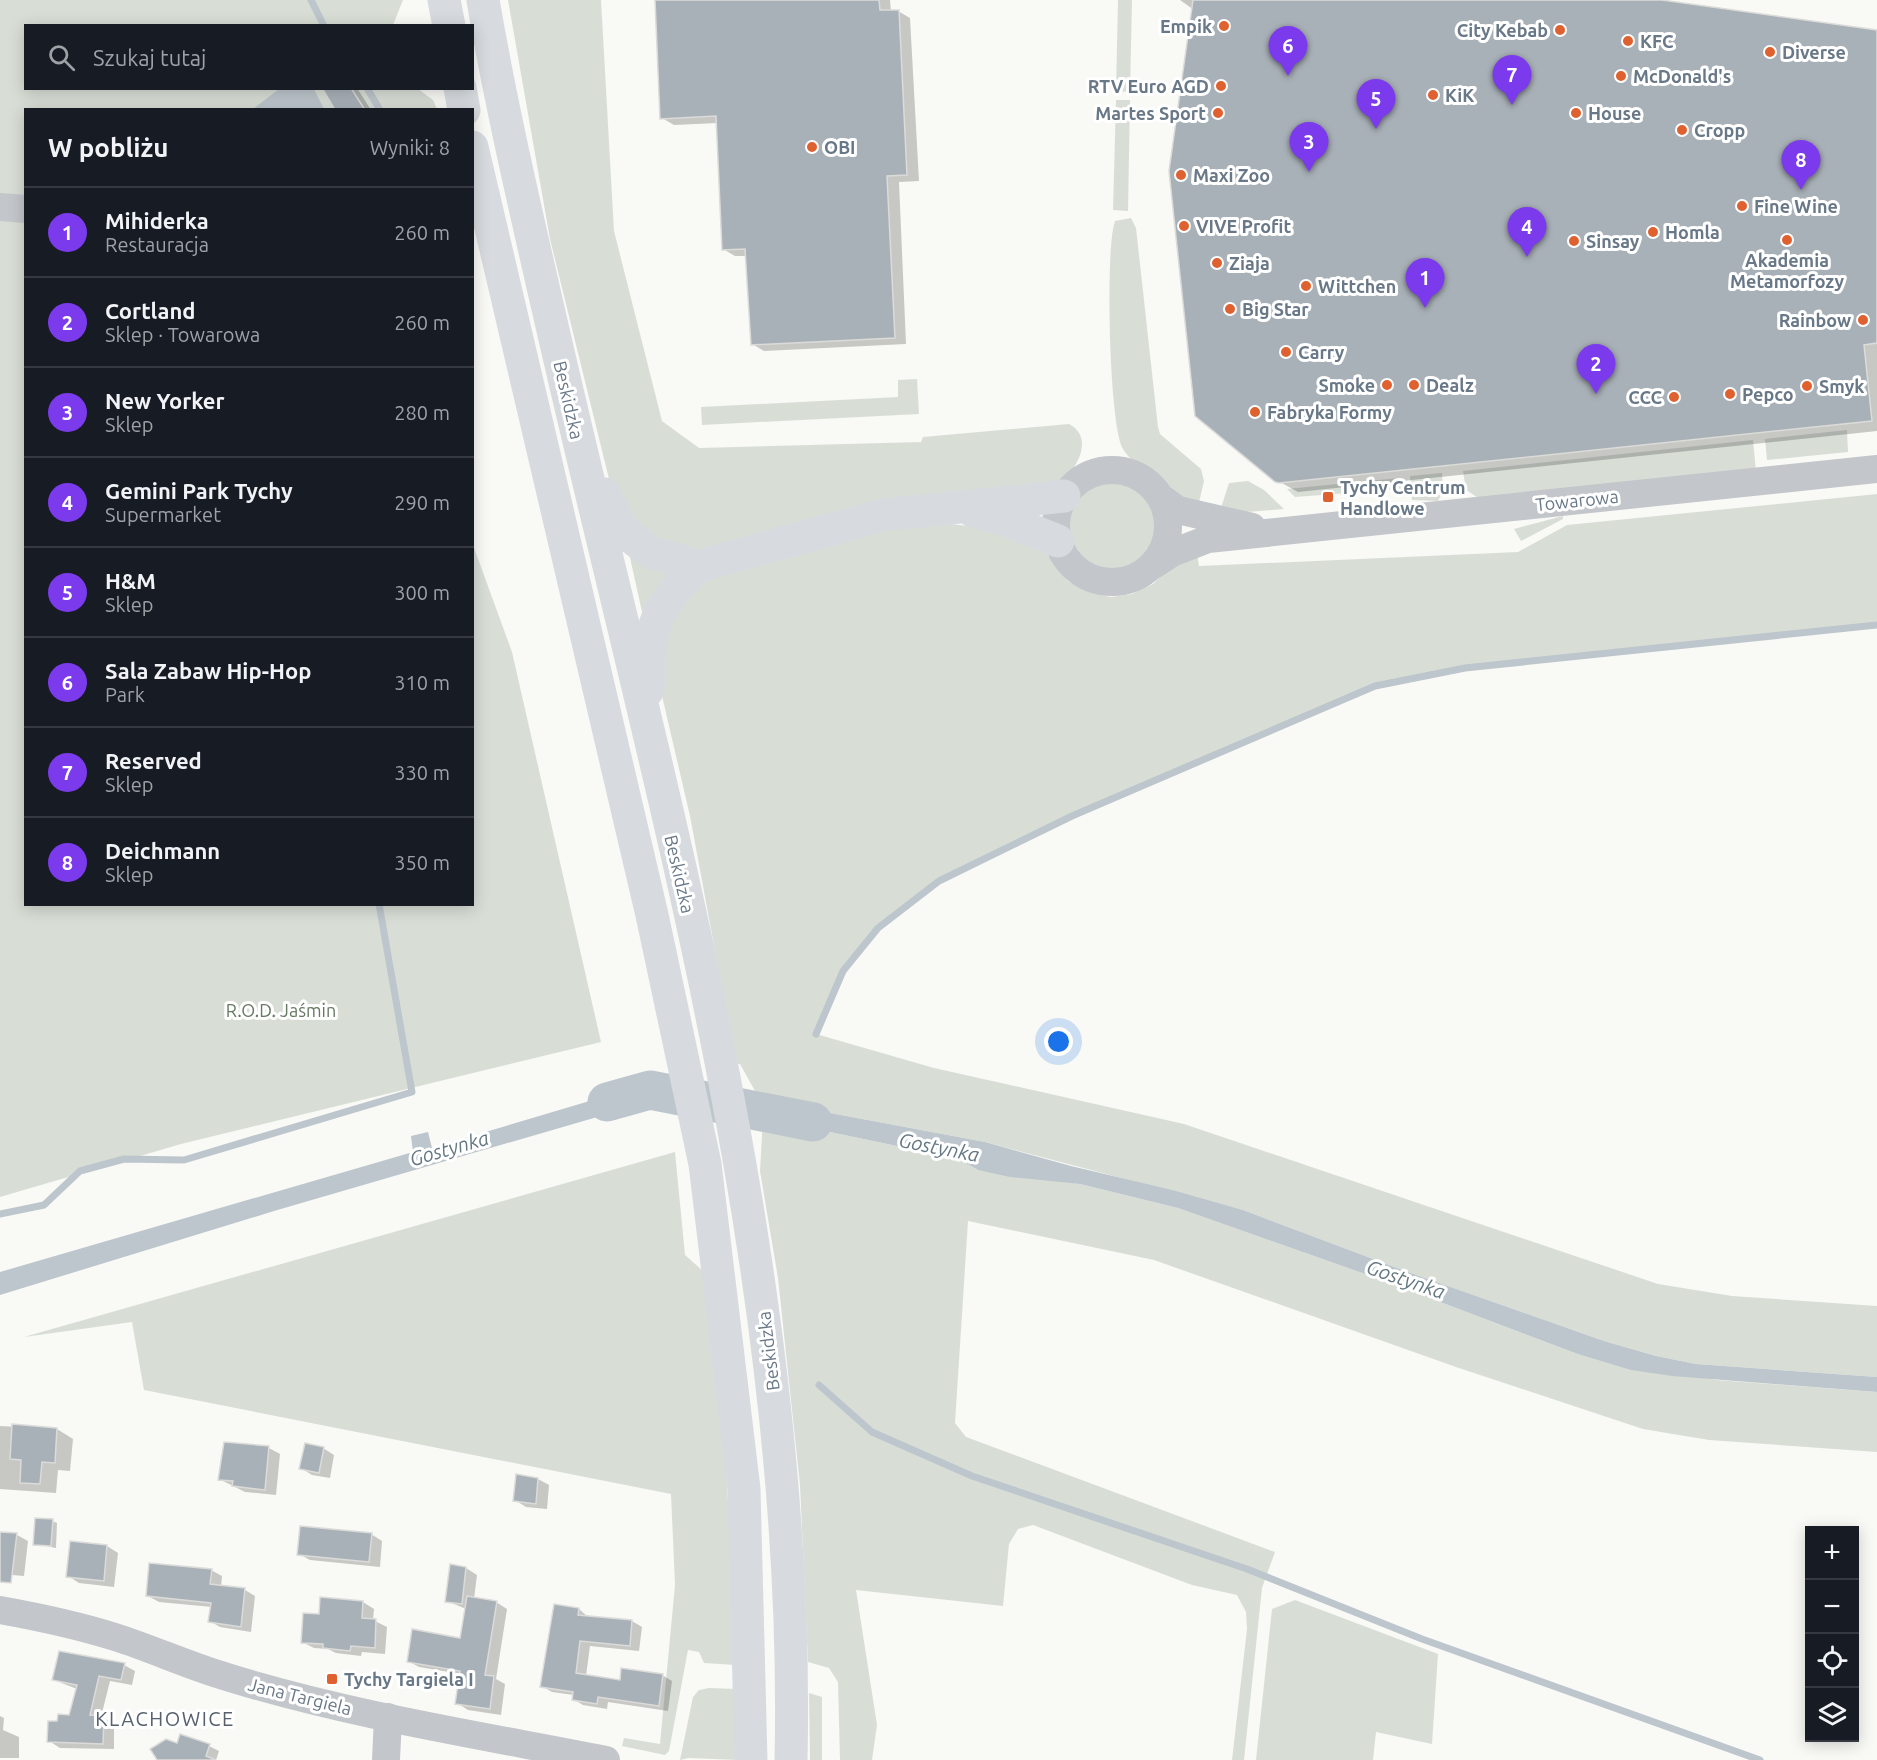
<!DOCTYPE html>
<html lang="pl">
<meta charset="utf-8">
<style>
body{margin:0;font-family:Ubuntu,sans-serif;background:#242831;color:#f1f3f6}
.controls{position:absolute;right:18px;bottom:18px;display:grid;overflow:hidden;border-radius:0px;box-shadow:0 3px 15px #0003}
.controls button{width:54px;height:54px;display:grid;place-items:center;padding:0;border:0;border-bottom:2px solid #363941;background:#171b24;color:#f1f3f6;font:30px sans-serif}
.you{position:absolute;left:1059px;top:1042px;width:21px;height:21px;margin:-15px;border:4px solid #fff;border-radius:50%;background:#1a73e8;box-shadow:0 0 0 9px #1a73e833}
.badge{display:grid;place-items:center;width:39px;height:39px;border-radius:50%;background:#7c3aed;color:#fff;font-size:20px;font-weight:700}
.pin{position:absolute;translate:-50% -50px;filter:drop-shadow(0 2px 3px #0008)}
.pin::after{content:'';position:absolute;top:32px;width:21px;height:18px;background:inherit;clip-path:polygon(0 0,100% 0,50% 100%)}
.list{margin:0;padding:0;list-style:none}
h2{display:flex;justify-content:space-between;align-items:center;height:78px;margin:0;padding:0 24px;font-size:26px}
h2 small{font-size:20px;font-weight:400;color:#9ea1a6}
.list li{display:grid;grid-template-columns:39px 1fr auto;gap:18px;align-items:center;box-sizing:border-box;height:90px;padding:0 24px;border-top:2px solid #363941}
.list b{display:block;font-size:22px;white-space:nowrap}
.list p{margin:0;font-size:20px;white-space:nowrap;color:#9ea1a6}
.list em{font-size:20px;font-style:normal;color:#9ea1a6}
.icon{flex:none;width:33px;height:33px;fill:none;stroke:currentColor;stroke-width:2;stroke-linecap:round;stroke-linejoin:round}
.map{position:relative;flex:none;width:1877px;height:1760px;overflow:hidden}
.search{position:absolute;background:#171b24;box-shadow:0 3px 15px #0003;left:24px;top:24px;width:450px;height:66px;display:flex;align-items:center;gap:15px;box-sizing:border-box;padding:0 21px;border-radius:0px;color:#9ea1a6;font-size:22px}
.panel{position:absolute;background:#171b24;box-shadow:0 3px 15px #0003;left:24px;top:108px;width:450px;height:798px;border-radius:0px}
.map>svg:first-child{display:block}
.green{fill:#d8ded6}
.water{fill:#bdc6cc}
.shadow{fill:#0003}
.lines{fill:none;stroke-linecap:round;stroke-linejoin:round}
.stream{stroke:#bdc6cc;stroke-width:7}
.river{stroke:#bdc6cc;stroke-width:39}
.building{fill:#a9b1b8;stroke:#dbdbd9;stroke-width:1.5}
.minor{stroke:#c3c6ca;stroke-width:28}
.major{stroke:#d7dbdf;stroke-width:33}
.poi-dot{fill:#df6130;stroke:#fff;stroke-width:2}
.labels{text-anchor:middle;dominant-baseline:central;stroke-width:6;stroke-linejoin:round;paint-order:stroke}
.poi-label{font-size:18px;font-weight:bold;fill:#697887;stroke:#fff;text-anchor:start}
.street-label{font-size:18px;fill:#697887;stroke:#fff}
.park-label{font-size:18px;fill:#667963;stroke:#fff}
.water-label{font-size:20px;font-style:italic;fill:#647882;stroke:#fff}
.neighbourhood-label{font-size:20px;letter-spacing:1.5px;fill:#56616c;stroke:#fff}
</style>
<div class="map">
<svg width="1877" height="1760" viewBox="0 0 1877 1760">
<rect width="100%" height="100%" fill="#f9f9f6"/>
<!-- green -->
<path class="green" d="M 0,0 L 403,0 L 393,25 L 26,26 L 26,88 L 417,88 L 433,100 L 437,109 L 26,110 L 25,196 L 0,194 Z
M 508,0 L 601,0 L 614,231 L 662,421 L 699,448 L 921,442 L 923,437 L 1069,424 C 1096,438 1075,471 1060,484 L 695,554 L 646,541 L 610,483 L 550,239 Z
M 1118,0 L 1132,0 L 1130,92 L 1116,91 Z
M 1116,100 L 1130,100 L 1128,211 L 1113,210 Z
M 25,217 L 26,904 L 472,904 L 473,545 L 512,652 L 601,1042 L 181,1144 L 0,1197 L 0,218 Z
M 1131,218 L 1136,228 L 1158,427 L 1160,434 L 1201,469 L 1204,481 L 1198,507 C 1179,495 1133,467 1123,449 C 1109,425 1105,247 1115,221 Z
M 917,379 L 919,414 L 702,425 L 701,407 L 898,397 L 898,380 Z
M 1847,430 L 1848,452 L 1767,460 L 1765,439 Z
M 1753,440 L 1756,472 L 1480,499 L 1466,490 L 1463,471 Z
M 1442,473 L 1443,491 L 1438,501 L 1412,500 L 1410,476 Z
M 1399,478 L 1401,489 L 1295,497 L 1287,489 Z
M1065 528a47 47 0 1 1 94 0a47 47 0 1 1-94 0Z
M 1248,481 L 1264,490 L 1284,509 L 1247,512 L 1220,511 L 1229,483 Z
M 1877,494 L 1877,624 L 1465,668 L 1375,686 L 1141,787 L 939,881 L 878,928 L 843,971 L 816,1034 L 934,1068 L 1184,1124 L 1658,1284 L 1732,1296 L 1877,1306 L 1877,1377 L 1696,1364 L 1656,1356 L 1604,1341 L 1405,1271 L 1243,1210 L 985,1142 L 760,1100 L 740,1064 L 736,1064 L 690,816 L 656,670 L 673,606 L 701,582 L 862,530 L 951,524 L 994,529 L 1040,545 L 1068,581 L 1092,593 L 1111,597 L 1132,594 L 1153,584 L 1175,562 L 1197,553 L 1199,566 L 1518,552 L 1567,525 Z
M 1563,516 L 1563,519 L 1521,541 L 1514,529 Z
M 629,553 L 682,572 L 644,621 Z
M 763,1118 L 959,1159 L 978,1170 L 1080,1184 L 1178,1208 L 1385,1281 L 1575,1353 L 1716,1380 L 1877,1392 L 1877,1452 L 1709,1440 L 1643,1429 L 1456,1367 L 1154,1260 L 968,1221 L 955,1423 L 966,1437 L 1275,1552 L 1262,1588 L 1244,1760 L 1232,1760 L 1247,1629 L 1246,1612 L 1237,1595 L 1192,1585 L 1033,1525 L 1018,1529 L 1009,1544 L 1003,1606 L 856,1590 L 877,1725 L 872,1760 L 840,1760 L 838,1682 L 829,1668 L 808,1662 L 800,1485 L 778,1278 L 760,1171 Z
M 675,1152 L 685,1255 L 703,1271 L 722,1416 L 733,1571 L 736,1665 L 704,1663 L 699,1652 L 688,1650 L 669,1751 L 665,1755 L 622,1746 L 624,1738 L 660,1744 L 675,1585 L 671,1494 L 144,1390 L 132,1322 L 24,1337 Z
M 1295,1600 L 1438,1654 L 1432,1744 L 1376,1732 L 1373,1760 L 1256,1760 L 1272,1609 Z
M 709,1688 L 737,1689 L 739,1760 L 688,1758 L 680,1760 L 693,1697 L 699,1690 Z
M 809,1693 L 822,1697 L 822,1760 L 810,1760 Z"/>
<!-- water -->
<path class="water" d="M 279,89 L 314,89 L 324,109 L 253,109 Z
M 657,1081 L 659,1099 L 274,1211 L 0,1295 L 0,1272 L 413,1152 L 411,1136 L 428,1132 L 432,1148 Z
M 760,1100 L 985,1142 L 1071,1166 L 1172,1190 L 1243,1210 L 1405,1271 L 1604,1341 L 1656,1356 L 1696,1364 L 1877,1377 L 1877,1392 L 1672,1376 L 1631,1370 L 1575,1353 L 1385,1281 L 1178,1208 L 1080,1184 L 1010,1177 L 978,1170 L 959,1159 L 763,1118 Z"/>
<!-- shadow -->
<path class="shadow" d="M 656,0 L 890,0 L 891,12 L 898,11 L 910,18 L 919,181 L 899,182 L 906,344 L 764,351 L 752,344 L 747,256 L 735,256 L 723,249 L 718,123 L 674,125 L 662,118 Z
M 1180,0 L 1652,0 L 1877,32 L 1877,431 L 1298,492 L 1280,482 L 1194,10 Z
M 324,88 L 357,88 L 371,110 L 337,110 Z
M 0,1426 L 57,1429 L 73,1439 L 70,1471 L 58,1470 L 56,1493 L 0,1489 Z
M 269,1448 L 280,1454 L 276,1495 L 245,1492 L 219,1479 Z
M 323,1448 L 334,1455 L 330,1478 L 312,1475 L 301,1468 Z
M 538,1479 L 549,1485 L 547,1509 L 526,1507 L 515,1500 Z
M 52,1521 L 57,1523 L 56,1548 L 35,1544 Z
M 0,1533 L 17,1535 L 28,1541 L 24,1576 L 0,1574 Z
M 371,1534 L 382,1541 L 380,1567 L 310,1560 L 299,1554 Z
M 107,1546 L 118,1553 L 114,1587 L 79,1583 L 68,1576 Z
M 466,1568 L 477,1575 L 474,1599 L 496,1602 L 507,1609 L 496,1679 L 505,1684 L 501,1715 L 468,1710 L 457,1703 L 461,1674 L 419,1667 L 408,1661 L 461,1639 L 466,1609 L 447,1601 Z
M 211,1570 L 222,1576 L 221,1587 L 245,1590 L 255,1596 L 251,1632 L 220,1627 L 210,1621 L 212,1607 L 159,1602 L 148,1596 Z
M 321,1599 L 363,1602 L 374,1609 L 373,1620 L 387,1627 L 385,1654 L 362,1652 L 361,1656 L 336,1653 L 328,1649 L 314,1648 L 302,1642 L 320,1616 Z
M 579,1609 L 588,1617 L 632,1621 L 642,1627 L 639,1651 L 590,1646 L 586,1676 L 621,1682 L 662,1675 L 672,1681 L 668,1711 L 608,1702 L 607,1709 L 583,1705 L 573,1699 L 574,1695 L 552,1692 L 542,1686 Z
M 124,1665 L 135,1671 L 132,1685 L 110,1681 L 101,1717 L 114,1724 L 114,1749 L 60,1748 L 49,1741 L 59,1723 L 71,1716 L 77,1689 L 54,1680 Z
M 0,1716 L 4,1718 L 3,1730 L 19,1737 L 19,1758 L 0,1758 Z
M 177,1745 L 209,1746 L 219,1751 L 216,1760 L 159,1760 Z"/>
<g class="lines">
<!-- stream -->
<path class="stream" d="M 311,0 L 324,26
M 367,88 L 380,110
M 816,1034 L 843,971 L 878,928 L 939,881 L 1072,816 L 1375,686 L 1465,668 L 1877,625
M 0,1214 L 44,1205 L 80,1171 L 124,1159 L 184,1160 L 412,1092 L 379,904
M 819,1385 L 872,1432 L 972,1476 L 1247,1569 L 1422,1639 L 1760,1760"/>
<!-- river -->
<path class="river" d="M 607,1102 L 650,1090 L 813,1122"/>
</g>
<!-- building -->
<path class="building" d="M 655,0 L 879,0 L 880,10 L 899,10 L 907,175 L 887,176 L 895,338 L 751,345 L 745,249 L 722,250 L 716,116 L 660,119 Z
M 1193,0 L 1662,0 L 1877,30 L 1877,343 L 1864,345 L 1872,421 L 1279,483 L 1275,482 L 1195,416 L 1169,171 Z
M 322,88 L 351,88 L 365,110 L 335,110 Z
M 12,1424 L 57,1428 L 55,1463 L 42,1462 L 40,1484 L 20,1483 L 21,1460 L 10,1459 Z
M 224,1442 L 269,1446 L 265,1490 L 232,1486 L 233,1481 L 218,1480 Z
M 305,1443 L 324,1447 L 319,1473 L 299,1469 Z
M 516,1474 L 538,1478 L 536,1504 L 513,1501 Z
M 35,1518 L 53,1519 L 51,1546 L 33,1545 Z
M 300,1526 L 372,1533 L 369,1562 L 297,1555 Z
M 0,1532 L 17,1533 L 11,1583 L 0,1582 Z
M 70,1541 L 107,1545 L 104,1581 L 66,1577 Z
M 149,1563 L 212,1569 L 210,1584 L 245,1588 L 241,1627 L 208,1622 L 211,1603 L 146,1596 Z
M 450,1564 L 466,1567 L 462,1604 L 445,1602 Z
M 467,1596 L 497,1601 L 485,1675 L 494,1676 L 490,1709 L 455,1704 L 460,1671 L 407,1662 L 412,1629 L 460,1638 Z
M 320,1597 L 363,1601 L 362,1618 L 376,1619 L 375,1648 L 351,1646 L 350,1651 L 323,1648 L 323,1644 L 301,1643 L 303,1613 L 319,1614 Z
M 554,1604 L 579,1608 L 578,1615 L 632,1620 L 630,1646 L 580,1641 L 576,1673 L 620,1680 L 621,1668 L 663,1674 L 659,1706 L 598,1697 L 597,1704 L 572,1700 L 573,1692 L 540,1687 Z
M 59,1651 L 125,1663 L 121,1680 L 99,1676 L 90,1715 L 104,1716 L 103,1744 L 47,1742 L 48,1721 L 57,1721 L 58,1714 L 69,1715 L 77,1685 L 52,1680 Z
M 180,1734 L 210,1744 L 206,1756 L 216,1760 L 157,1760 L 150,1749 L 166,1739 L 177,1743 Z"/>
<g class="lines">
<!-- minor -->
<path class="minor" d="M 0,207 L 26,209
M1056 526a56 56 0 1 1 112 0a56 56 0 1 1-112 0Z
M 1160,497 L 1178,510 L 1252,527
M 1152,566 L 1172,553 L 1208,539 L 1877,469
M 0,1610 C 39,1617 77,1625 115,1637 C 153,1649 189,1666 227,1677 C 350,1715 479,1735 606,1760
M 386,1760 L 388,1717"/>
<!-- major -->
<path class="major" d="M 444,0 L 449,26
M 483,0 C 501,106 526,212 550,317 C 658,791 802,1269 791,1760
M 460,88 L 464,110
M 472,147 L 652,915 L 705,1164 L 744,1489 L 751,1760
M 605,494 L 622,530 L 650,552 L 699,566
M 973,511 L 1011,522 L 1058,541
M 648,690 C 648,629 654,607 699,566 L 883,515 L 1064,496"/>
</g>
<!-- markers -->
<g class="poi-dot">
<circle cx="1224" cy="26" r="6"/>
<circle cx="1560" cy="30" r="6"/>
<circle cx="1628" cy="41" r="6"/>
<circle cx="1770" cy="52" r="6"/>
<circle cx="1621" cy="76" r="6"/>
<circle cx="1221" cy="86" r="6"/>
<circle cx="1433" cy="95" r="6"/>
<circle cx="1218" cy="113" r="6"/>
<circle cx="1576" cy="113" r="6"/>
<circle cx="1682" cy="130" r="6"/>
<circle cx="812" cy="147" r="6"/>
<circle cx="1181" cy="175" r="6"/>
<circle cx="1742" cy="206" r="6"/>
<circle cx="1184" cy="226" r="6"/>
<circle cx="1653" cy="232" r="6"/>
<circle cx="1787" cy="240" r="6"/>
<circle cx="1574" cy="241" r="6"/>
<circle cx="1217" cy="263" r="6"/>
<circle cx="1306" cy="286" r="6"/>
<circle cx="1230" cy="309" r="6"/>
<circle cx="1863" cy="320" r="6"/>
<circle cx="1286" cy="352" r="6"/>
<circle cx="1387" cy="385" r="6"/>
<circle cx="1414" cy="385" r="6"/>
<circle cx="1807" cy="386" r="6"/>
<circle cx="1730" cy="394" r="6"/>
<circle cx="1674" cy="397" r="6"/>
<circle cx="1255" cy="412" r="6"/>
<rect x="1322" y="491" width="12" height="12" rx="3"/>
<rect x="326" y="1673" width="12" height="12" rx="3"/>
</g>
<g class="labels">
<!-- poi labels -->
<g class="poi-label">
<text x="1212" y="26" text-anchor="end">Empik</text>
<text x="1548" y="30" text-anchor="end">City Kebab</text>
<text x="1640" y="41">KFC</text>
<text x="1782" y="52">Diverse</text>
<text x="1633" y="76">McDonald's</text>
<text x="1209" y="86" text-anchor="end">RTV Euro AGD</text>
<text x="1445" y="95">KiK</text>
<text x="1206" y="113" text-anchor="end">Martes Sport</text>
<text x="1588" y="113">House</text>
<text x="1694" y="130">Cropp</text>
<text x="824" y="147">OBI</text>
<text x="1193" y="175">Maxi Zoo</text>
<text x="1754" y="206">Fine Wine</text>
<text x="1196" y="226">VIVE Profit</text>
<text x="1665" y="232">Homla</text>
<text x="1586" y="241">Sinsay</text>
<text x="1787" y="260" text-anchor="middle">Akademia<tspan x="1787" dy="21">Metamorfozy</tspan></text>
<text x="1229" y="263">Ziaja</text>
<text x="1318" y="286">Wittchen</text>
<text x="1242" y="309">Big Star</text>
<text x="1851" y="320" text-anchor="end">Rainbow</text>
<text x="1298" y="352">Carry</text>
<text x="1375" y="385" text-anchor="end">Smoke</text>
<text x="1426" y="385">Dealz</text>
<text x="1819" y="386">Smyk</text>
<text x="1742" y="394">Pepco</text>
<text x="1662" y="397" text-anchor="end">CCC</text>
<text x="1267" y="412">Fabryka Formy</text>
<text x="1340" y="487">Tychy Centrum<tspan x="1340" dy="21">Handlowe</tspan></text>
<text x="344" y="1679">Tychy Targiela I</text>
</g>
<!-- street labels -->
<g class="street-label">
<text transform="translate(569 400) rotate(77)">Beskidzka</text>
<text transform="translate(1577 500) rotate(-6)">Towarowa</text>
<text transform="translate(680 874) rotate(77)">Beskidzka</text>
<text transform="translate(768 1351) rotate(-97)">Beskidzka</text>
<text transform="translate(300 1696) rotate(14)">Jana Targiela</text>
</g>
<!-- park labels -->
<g class="park-label">
<text x="281" y="1010">R.O.D. Jaśmin</text>
</g>
<!-- water labels -->
<g class="water-label">
<text transform="translate(939 1147) rotate(11)">Gostynka</text>
<text transform="translate(449 1148) rotate(-16)">Gostynka</text>
<text transform="translate(1406 1279) rotate(19)">Gostynka</text>
</g>
<!-- neighbourhood labels -->
<g class="neighbourhood-label">
<text x="165" y="1718">KLACHOWICE</text>
</g>
</g>
</svg>
<div class="controls">
<button>+</button>
<button>−</button>
<button><svg class="icon" aria-label="locate" viewBox="0 0 24 24"><circle cx="12" cy="12" r="6"/><path d="M12 2v4M12 18v4M2 12h4M18 12h4"/></svg></button>
<button><svg class="icon" aria-label="layers" viewBox="0 0 24 24"><path d="M12 4l9 5-9 5-9-5zM3 14l9 5 9-5"/></svg></button>
</div>
<div class="you"></div>
<div class="pin badge" style="left:1425px;top:308px">1</div>
<div class="pin badge" style="left:1596px;top:394px">2</div>
<div class="pin badge" style="left:1309px;top:172px">3</div>
<div class="pin badge" style="left:1527px;top:257px">4</div>
<div class="pin badge" style="left:1376px;top:129px">5</div>
<div class="pin badge" style="left:1288px;top:76px">6</div>
<div class="pin badge" style="left:1512px;top:105px">7</div>
<div class="pin badge" style="left:1801px;top:190px">8</div>
<div class="search"><svg class="icon" aria-label="search" viewBox="0 0 24 24"><circle cx="10" cy="10" r="6"/><path d="M15 15l6 6"/></svg>Szukaj tutaj</div>
<section class="panel">
<h2>W pobliżu<small>Wyniki: 8</small></h2>
<ul class="list">
<li><span class="badge">1</span><div><b>Mihiderka</b><p>Restauracja</p></div><em>260 m</em></li>
<li><span class="badge">2</span><div><b>Cortland</b><p>Sklep · Towarowa</p></div><em>260 m</em></li>
<li><span class="badge">3</span><div><b>New Yorker</b><p>Sklep</p></div><em>280 m</em></li>
<li><span class="badge">4</span><div><b>Gemini Park Tychy</b><p>Supermarket</p></div><em>290 m</em></li>
<li><span class="badge">5</span><div><b>H&amp;M</b><p>Sklep</p></div><em>300 m</em></li>
<li><span class="badge">6</span><div><b>Sala Zabaw Hip-Hop</b><p>Park</p></div><em>310 m</em></li>
<li><span class="badge">7</span><div><b>Reserved</b><p>Sklep</p></div><em>330 m</em></li>
<li><span class="badge">8</span><div><b>Deichmann</b><p>Sklep</p></div><em>350 m</em></li>
</ul>
</section>
</div>
